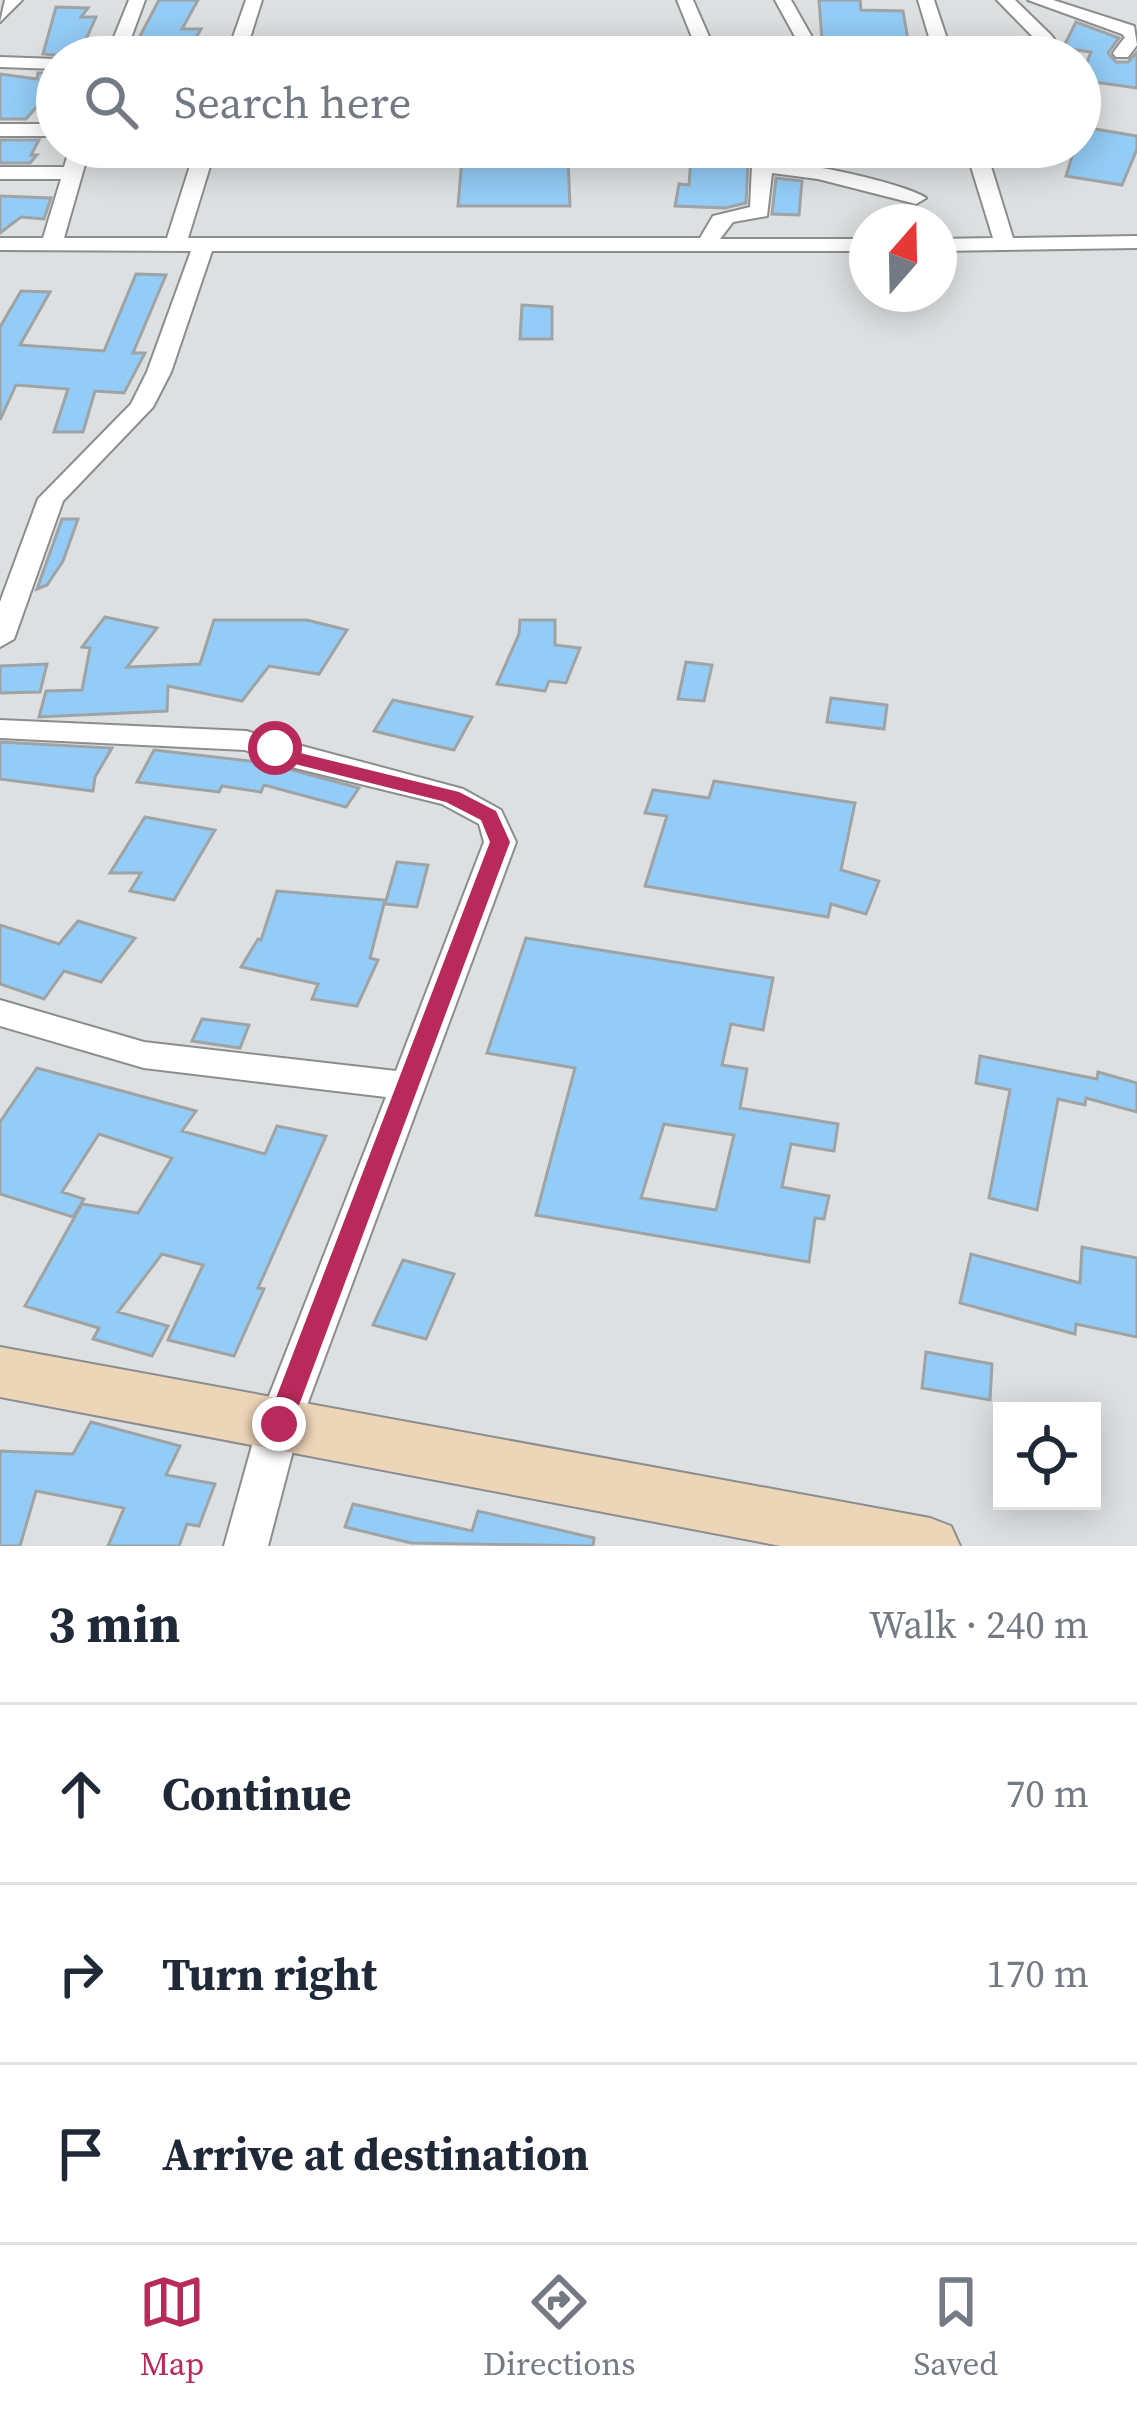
<!DOCTYPE html>
<meta charset="utf-8">
<style>
body{margin:0;font-family:"Source Serif 4",serif;background:#f6f6f7;color:#1f2937}
.controls{position:absolute;right:36px;bottom:36px;display:grid;overflow:hidden;border-radius:0px;box-shadow:0 6px 30px #0003}
.controls button{width:108px;height:108px;display:grid;place-items:center;padding:0;border:0;border-bottom:3px solid #e0e1e3;background:#fff;color:#1f2937;font:60px sans-serif}
.compass{position:absolute;left:849px;top:204px;width:108px;height:108px;border-radius:50%;background:#fff;box-shadow:0 6px 30px #0003;rotate:20deg}
.stop{position:absolute;width:36px;height:36px;margin:-27px;border:9px solid #b82a5c;border-radius:50%;background:#fff}
.stop.end{background:#b82a5c;border-color:#fff;box-shadow:0 3px 12px #0008}
.list{margin:0;padding:0;list-style:none}
h2{display:flex;justify-content:space-between;align-items:center;height:156px;margin:0;padding:0 48px;font-size:51px}
h2 small{font-size:39px;font-weight:400;color:#747a83}
.list li{display:grid;grid-template-columns:78px 1fr auto;gap:36px;align-items:center;box-sizing:border-box;height:180px;padding:0 48px;border-top:3px solid #e0e1e3}
.list b{display:block;font-size:45px;white-space:nowrap}
.list em{font-size:39px;font-style:normal;color:#747a83}
.icon{flex:none;width:66px;height:66px;fill:none;stroke:currentColor;stroke-width:2;stroke-linecap:round;stroke-linejoin:round}
.map{position:relative;flex:none;width:1137px;height:1546px;overflow:hidden}
.search{position:absolute;background:#fff;box-shadow:0 6px 30px #0003;left:36px;right:36px;top:36px;height:132px;display:flex;align-items:center;gap:30px;box-sizing:border-box;padding:0 42px;border-radius:66px;color:#747a83;font-size:45px}
.sheet{height:696px;background:#fff}
nav{display:flex;justify-content:space-around;align-items:center;box-sizing:border-box;height:168px;border-top:3px solid #e0e1e3;background:#fff;font-size:33px;color:#747a83}
nav a{display:grid;justify-items:center;gap:6px}
nav .on{color:#b82a5c}
.map>svg:first-child{display:block}
.building{fill:#93ccf6;stroke:#a0a3a4;stroke-width:3;fill-rule:evenodd}
.lines{fill:none;stroke-linecap:round;stroke-linejoin:round}
.minor-casing{stroke:#8b8d8f;stroke-width:4}
.secondary-casing{stroke:#8b8d8f;stroke-width:4}
.minor{fill:#fff;fill-rule:evenodd}
.secondary{fill:#edd5b8;fill-rule:evenodd}
.route{fill:#b82a5c}
</style>
<div class="map">
<svg width="1137" height="1546" viewBox="0 0 1137 1546">
<rect width="100%" height="100%" fill="#dde0e1"/>
<!-- building -->
<path class="building" d="M 159,0 L 198,0 L 182,29 L 201,29 L 185,57 L 129,57 Z
M 819,0 L 860,0 L 861,10 L 903,11 L 911,57 L 847,57 L 845,40 L 822,40 Z
M 56,7 L 88,8 L 81,17 L 96,17 L 78,57 L 43,54 Z
M 1076,22 L 1119,38 L 1108,53 L 1116,62 L 1128,62 L 1137,52 L 1137,88 L 1080,80 L 1091,52 L 1063,48 Z
M 38,73 L 57,73 L 57,93 L 49,93 L 26,119 L 0,119 L 0,74 L 37,79 Z
M 1083,127 L 1137,136 L 1137,149 L 1122,185 L 1066,176 L 1075,147 L 1080,147 Z
M 0,140 L 39,140 L 31,155 L 37,155 L 30,163 L 0,163 Z
M 739,148 L 786,154 L 785,159 L 748,163 L 746,203 L 725,208 L 675,206 L 679,184 L 689,185 L 691,158 L 735,160 Z
M 462,158 L 568,158 L 570,206 L 458,206 Z
M 776,178 L 802,181 L 799,215 L 772,214 Z
M 0,196 L 51,198 L 44,219 L 21,217 L 0,233 Z
M 136,274 L 166,275 L 133,353 L 145,353 L 124,393 L 95,391 L 83,432 L 54,432 L 68,389 L 16,385 L 0,420 L 0,327 L 21,291 L 50,292 L 20,345 L 104,351 Z
M 522,305 L 552,307 L 552,339 L 520,339 Z
M 62,519 L 78,519 L 63,561 L 47,585 L 37,589 Z
M 105,617 L 157,628 L 127,667 L 200,664 L 214,620 L 307,620 L 347,630 L 319,674 L 269,666 L 242,701 L 168,686 L 167,711 L 39,717 L 46,691 L 82,690 L 90,648 L 82,647 Z
M 520,620 L 555,620 L 555,645 L 580,648 L 566,683 L 549,681 L 545,691 L 497,684 L 519,634 Z
M 686,662 L 712,665 L 704,701 L 678,699 Z
M 47,664 L 40,692 L 0,693 L 0,666 Z
M 831,698 L 887,705 L 884,729 L 827,722 Z
M 393,700 L 472,717 L 454,750 L 423,743 L 374,731 Z
M 0,742 L 112,748 L 95,777 L 93,791 L 0,779 Z
M 154,750 L 266,763 L 359,788 L 346,807 L 264,785 L 261,792 L 222,786 L 219,792 L 137,782 Z
M 714,781 L 855,803 L 841,870 L 879,881 L 866,914 L 831,904 L 828,917 L 645,886 L 667,816 L 645,813 L 653,790 L 709,798 Z
M 145,817 L 215,830 L 174,900 L 130,891 L 141,873 L 110,873 Z
M 397,862 L 428,865 L 417,907 L 385,904 Z
M 277,891 L 385,900 L 370,958 L 378,960 L 357,1006 L 312,999 L 318,984 L 241,967 L 258,939 L 261,940 Z
M 78,921 L 135,938 L 101,982 L 64,971 L 44,999 L 0,984 L 0,925 L 59,944 Z
M 526,938 L 773,978 L 763,1030 L 731,1024 L 722,1065 L 747,1069 L 740,1108 L 838,1124 L 834,1151 L 791,1144 L 782,1187 L 829,1196 L 824,1219 L 815,1218 L 809,1262 L 536,1215 L 575,1068 L 487,1053 ZM 664,1124 L 734,1135 L 716,1210 L 641,1198 Z
M 202,1019 L 249,1025 L 240,1048 L 192,1041 Z
M 980,1056 L 1097,1079 L 1098,1072 L 1137,1083 L 1137,1112 L 1086,1098 L 1085,1105 L 1058,1099 L 1037,1210 L 989,1198 L 1010,1090 L 976,1083 Z
M 37,1068 L 196,1111 L 182,1131 L 265,1154 L 277,1126 L 326,1136 L 258,1288 L 264,1289 L 234,1356 L 168,1340 L 203,1265 L 162,1254 L 118,1312 L 168,1326 L 152,1356 L 93,1339 L 99,1328 L 25,1306 L 82,1204 L 138,1213 L 172,1158 L 99,1134 L 62,1192 L 84,1199 L 73,1217 L 0,1194 L 0,1122 Z
M 1082,1247 L 1137,1258 L 1137,1337 L 1076,1324 L 1075,1334 L 960,1303 L 971,1254 L 1080,1283 Z
M 403,1260 L 454,1274 L 426,1339 L 373,1325 Z
M 926,1352 L 992,1364 L 990,1400 L 922,1388 Z
M 91,1422 L 180,1446 L 166,1475 L 215,1484 L 199,1526 L 187,1524 L 179,1546 L 108,1546 L 124,1508 L 36,1491 L 20,1546 L 0,1546 L 0,1451 L 73,1454 Z
M 353,1504 L 472,1531 L 478,1511 L 594,1538 L 593,1546 L 411,1543 L 345,1527 Z"/>
<g class="lines">
<!-- minor casing -->
<g class="minor-casing">
<path id="minor" d="M 5,0 L 22,0 L 0,22 Z
M 129,0 L 145,0 L 124,57 L 106,57 Z
M 246,0 L 262,0 L 244,57 L 226,57 Z
M 677,0 L 693,0 L 718,57 L 700,57 Z
M 775,0 L 791,0 L 817,46 L 830,57 L 804,53 Z
M 918,0 L 934,0 L 953,57 L 935,57 Z
M 997,0 L 1015,0 L 1051,35 L 1054,39 L 1040,57 L 1022,57 L 1035,39 Z
M 1028,0 L 1053,0 L 1134,26 L 1137,45 L 1128,57 L 1116,57 L 1113,53 L 1125,37 L 1122,34 Z
M 0,57 L 57,59 L 57,69 L 0,67 Z
M 0,124 L 57,124 L 57,136 L 0,136 Z
M 70,147 L 90,147 L 64,238 L 167,238 L 196,147 L 216,147 L 188,238 L 700,238 L 713,216 L 750,207 L 752,166 C 772,152 905,183 926,198 L 916,204 L 818,179 L 772,173 L 767,216 L 733,222 L 720,239 L 867,239 L 867,251 L 212,251 L 171,372 L 153,407 L 63,501 L 14,639 L 0,647 L 0,602 L 38,499 L 131,404 L 147,372 L 191,251 L 0,250 L 0,238 L 43,238 L 61,179 L 0,179 L 0,167 L 64,167 Z
M 783,147 L 887,147 L 915,154 L 905,160 L 793,153 Z
M 965,147 L 985,147 L 1013,238 L 1137,236 L 1137,248 L 939,251 L 939,239 L 993,238 Z
M 0,720 L 246,731 L 463,789 L 501,810 L 516,842 L 300,1424 L 268,1546 L 224,1546 L 258,1424 L 386,1097 L 144,1068 L 0,1026 L 0,1000 L 144,1042 L 396,1071 L 484,842 L 479,824 L 442,804 L 283,765 L 245,750 L 0,738 Z"/>
</g>
<!-- secondary casing -->
<g class="secondary-casing">
<path id="secondary" d="M 0,1347 L 930,1518 L 951,1526 L 960,1546 L 781,1546 L 0,1397 Z"/>
</g>
<!-- minor -->
<use href="#minor" class="minor"/>
<!-- secondary -->
<use href="#secondary" class="secondary"/>
</g>
<!-- route -->
<path class="route" d="M 275,741 L 300,753 L 459,792 L 496,811 L 510,842 L 292,1424 L 288,1433 L 279,1436 L 270,1433 L 266,1424 L 490,842 L 481,820 L 446,802 L 287,762 L 265,748 Z"/>
</svg>
<div class="controls">
<button><svg class="icon" aria-label="locate" viewBox="0 0 24 24"><circle cx="12" cy="12" r="6"/><path d="M12 2v4M12 18v4M2 12h4M18 12h4"/></svg></button>
</div>
<svg class="compass" viewBox="-18 -18 36 36"><path d="M0-13l5 13h-10z" fill="#e53935"/><path d="M0 13l5-13h-10z" fill="#747a83"/></svg>
<div class="stop" style="left:275px;top:748px"></div>
<div class="stop end" style="left:279px;top:1424px"></div>
<div class="search"><svg class="icon" aria-label="search" viewBox="0 0 24 24"><circle cx="10" cy="10" r="6"/><path d="M15 15l6 6"/></svg>Search here</div>
</div>
<section class="sheet">
<h2>3 min<small>Walk · 240 m</small></h2>
<ul class="list">
<li><svg class="icon" aria-label="ahead" viewBox="0 0 24 24"><path d="M12 20V5M6 11l6-6 6 6"/></svg><div><b>Continue</b></div><em>70 m</em></li>
<li><svg class="icon" aria-label="right" viewBox="0 0 24 24"><path d="M7 20v-9h11M14 6l5 5-5 5"/></svg><div><b>Turn right</b></div><em>170 m</em></li>
<li><svg class="icon" aria-label="arrive" viewBox="0 0 24 24"><path d="M6 21V4h12l-3 4 3 4H6"/></svg><div><b>Arrive at destination</b></div></li>
</ul>
</section>
<nav>
<a class="on"><svg class="icon" aria-label="map" viewBox="0 0 24 24"><path d="M3 6l6-2 6 2 6-2v14l-6 2-6-2-6 2zM9 4v14M15 6v14"/></svg>Map</a>
<a><svg class="icon" aria-label="directions" viewBox="0 0 24 24"><path d="M12 3l9 9-9 9-9-9zM9 14v-3h6M13 9l2 2-2 2"/></svg>Directions</a>
<a><svg class="icon" aria-label="saved" viewBox="0 0 24 24"><path d="M7 4h10v16l-5-4-5 4z"/></svg>Saved</a>
</nav>
